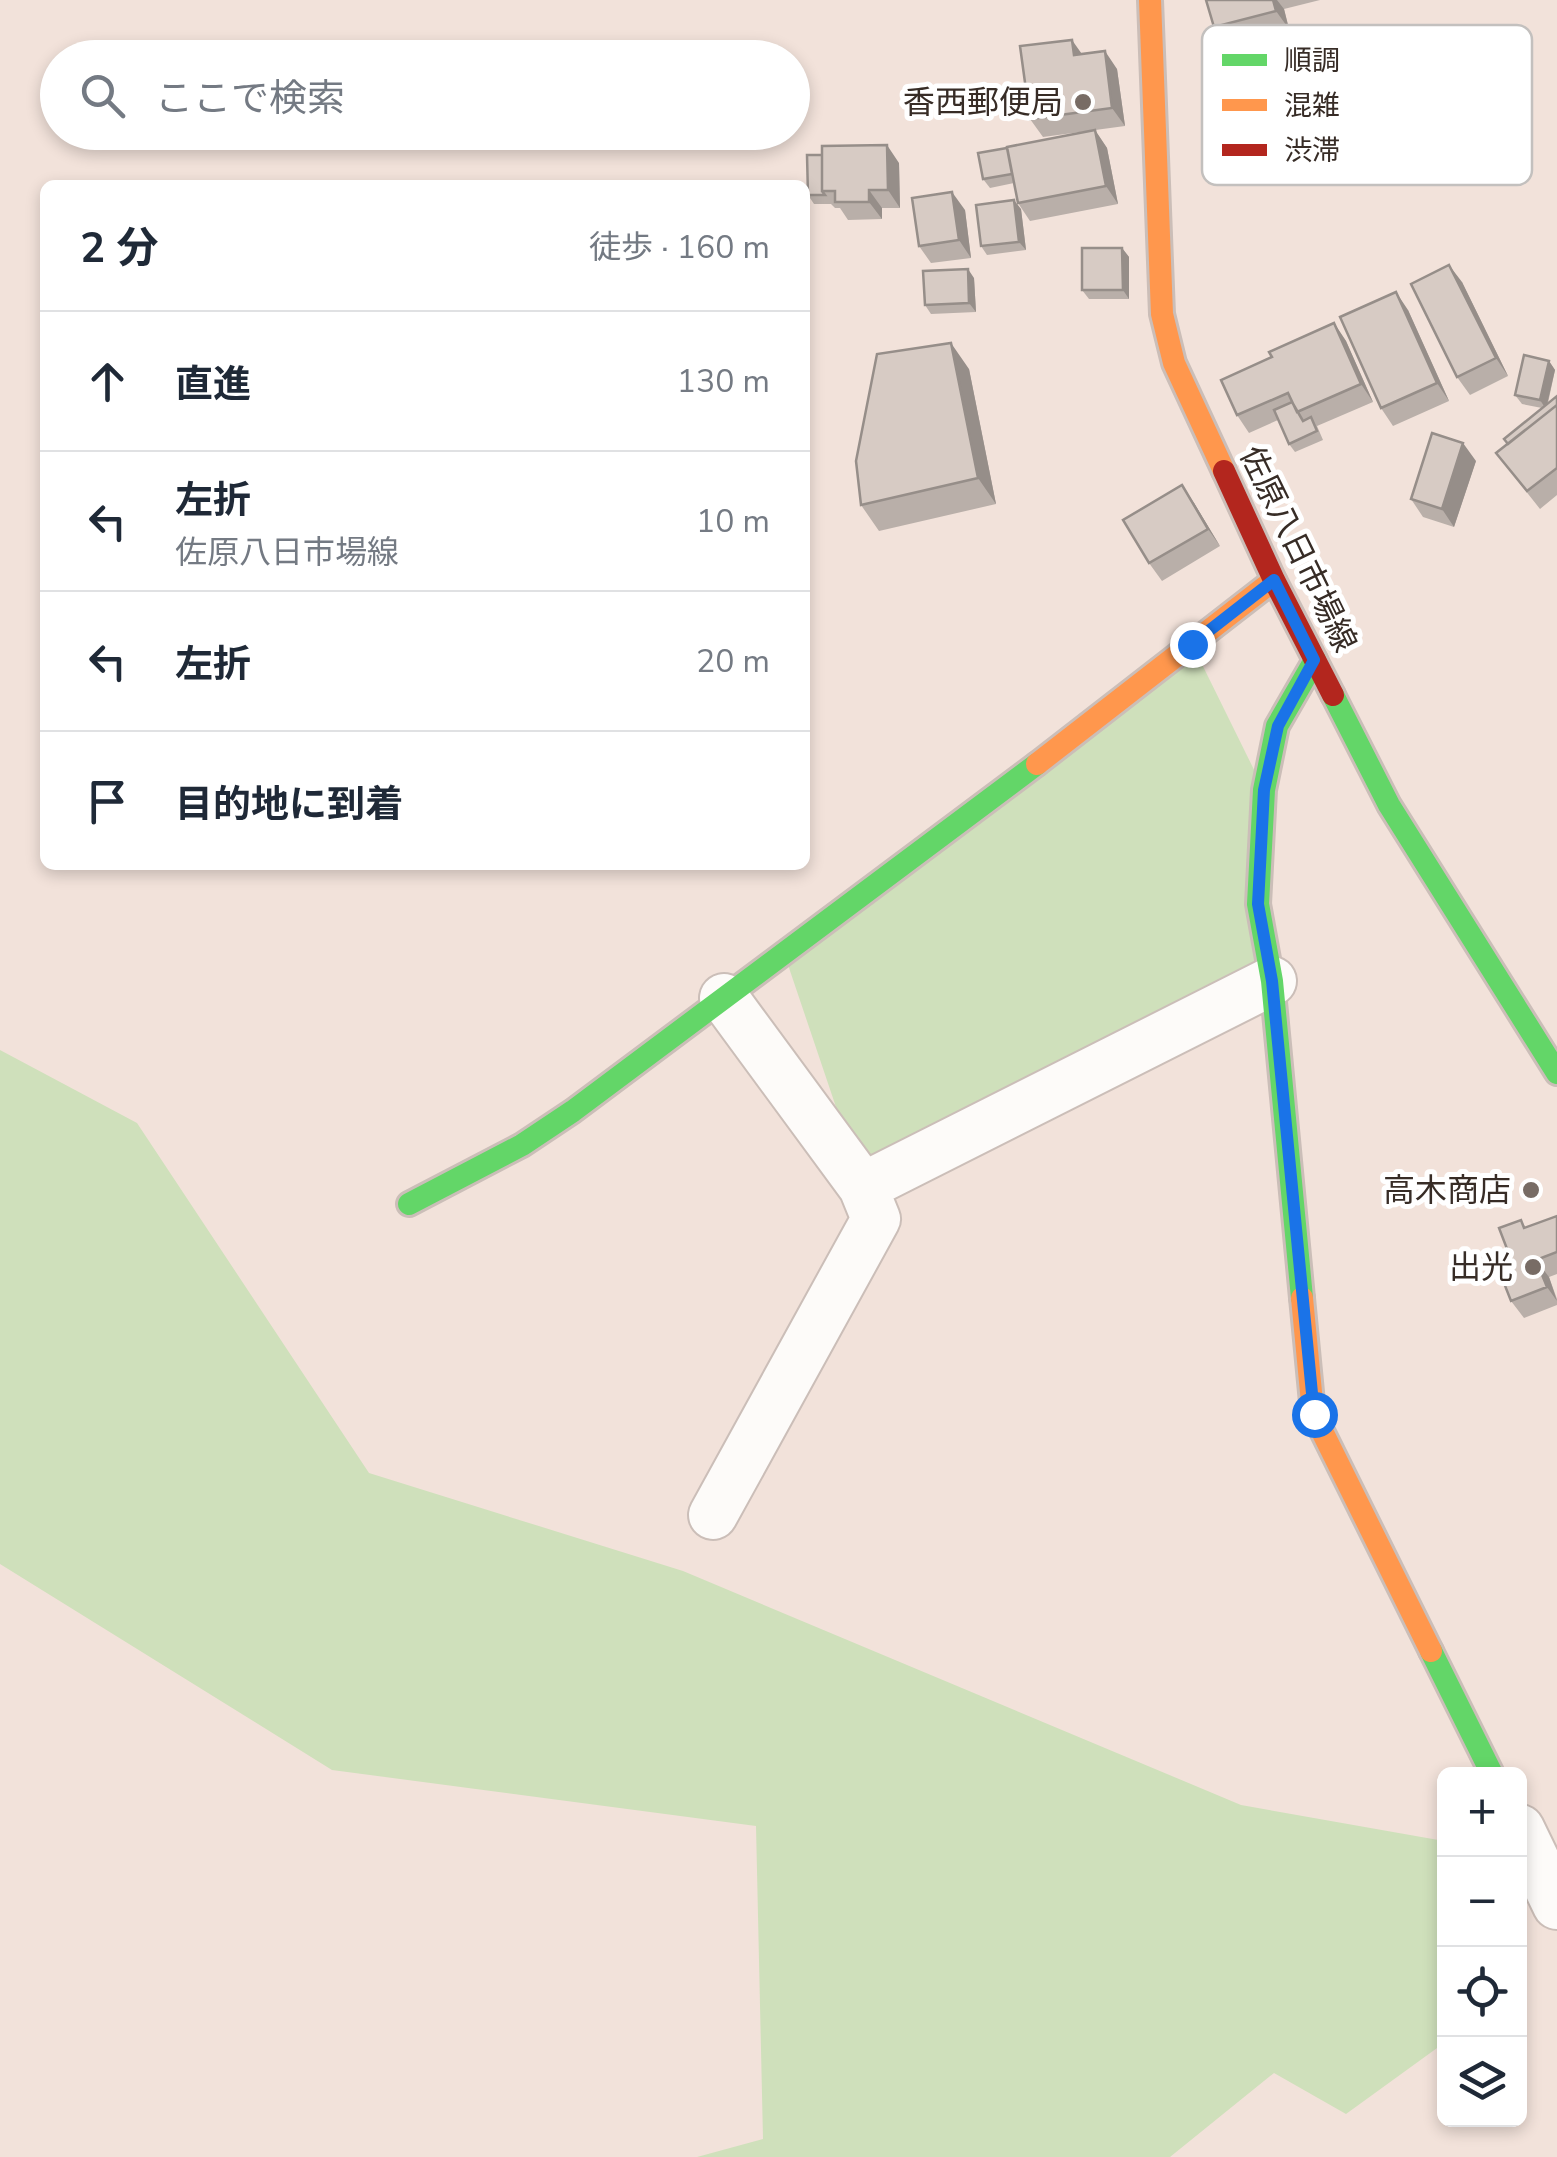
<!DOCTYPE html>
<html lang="ja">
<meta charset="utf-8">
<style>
body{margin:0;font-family:"Nunito Sans","Noto Sans JP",sans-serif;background:#f6f6f7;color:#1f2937}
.controls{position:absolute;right:30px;bottom:30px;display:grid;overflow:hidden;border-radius:15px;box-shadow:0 5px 15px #0003}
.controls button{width:90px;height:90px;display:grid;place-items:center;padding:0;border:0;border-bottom:2px solid #e0e1e3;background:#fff;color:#1f2937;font:50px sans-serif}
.stop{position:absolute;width:30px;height:30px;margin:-22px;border:8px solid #1a73e8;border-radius:50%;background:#fff}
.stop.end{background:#1a73e8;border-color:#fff;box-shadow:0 2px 10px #0008}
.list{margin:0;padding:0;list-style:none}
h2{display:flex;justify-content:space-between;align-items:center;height:130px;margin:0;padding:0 40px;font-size:42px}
h2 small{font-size:32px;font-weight:400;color:#747a83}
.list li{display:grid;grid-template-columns:65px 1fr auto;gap:30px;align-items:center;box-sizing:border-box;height:140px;padding:0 40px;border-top:2px solid #e0e1e3}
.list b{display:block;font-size:38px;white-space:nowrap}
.list p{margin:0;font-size:32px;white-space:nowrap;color:#747a83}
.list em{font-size:32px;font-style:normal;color:#747a83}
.icon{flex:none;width:55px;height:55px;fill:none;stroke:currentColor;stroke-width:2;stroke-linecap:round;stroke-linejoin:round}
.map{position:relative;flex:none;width:1557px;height:2157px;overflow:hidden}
.search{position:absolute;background:#fff;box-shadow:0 5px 15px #0003;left:40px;top:40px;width:770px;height:110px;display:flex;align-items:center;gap:25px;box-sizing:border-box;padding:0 35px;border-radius:55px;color:#747a83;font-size:38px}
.panel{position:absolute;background:#fff;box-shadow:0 5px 15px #0003;left:40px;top:180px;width:770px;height:690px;border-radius:15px}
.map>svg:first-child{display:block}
.green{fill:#cfe0bb}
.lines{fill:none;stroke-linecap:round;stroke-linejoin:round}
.street-casing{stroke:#cbbeb8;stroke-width:52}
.fast-casing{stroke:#cbbeb8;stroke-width:28}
.slow-casing{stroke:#cbbeb8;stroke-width:28}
.jam-casing{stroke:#cbbeb8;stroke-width:28}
.street{stroke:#fdfbf9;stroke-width:48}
.fast{stroke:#63d668;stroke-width:22}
.slow{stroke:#ff974d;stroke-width:22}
.jam{stroke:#b3261e;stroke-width:22}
.wall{fill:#b9afa9}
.shaded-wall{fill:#968e89}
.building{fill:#d7cbc4;stroke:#968e89;stroke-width:2.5}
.route{stroke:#1a73e8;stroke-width:12}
.poi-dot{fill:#786c65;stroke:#fff;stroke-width:4}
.labels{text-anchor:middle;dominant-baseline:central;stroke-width:10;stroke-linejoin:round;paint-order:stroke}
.poi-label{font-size:32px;fill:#372c26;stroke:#fff;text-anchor:end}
.street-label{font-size:32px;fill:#372c26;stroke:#fff}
.key{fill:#fff;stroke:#c3c0be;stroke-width:2.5}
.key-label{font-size:28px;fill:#372c26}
</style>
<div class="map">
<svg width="1557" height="2157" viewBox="0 0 1557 2157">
<rect width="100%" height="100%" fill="#f2e2da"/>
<!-- green -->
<path class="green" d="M 1192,644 L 1264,790 L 1272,981 L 863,1187 L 784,953 Z
M 0,1050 L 137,1123 L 369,1473 L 683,1571 L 1241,1805 L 1444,1841 L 1444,2043 L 1346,2114 L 1274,2073 L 1170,2157 L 697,2157 L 763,2139 L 756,1826 L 332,1770 L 0,1564 Z"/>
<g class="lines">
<!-- street casing -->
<g class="street-casing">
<path id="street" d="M 863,1187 L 1272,981
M 713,1515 L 876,1219 L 863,1187 L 724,998
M 1520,1829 L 1557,1905"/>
</g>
<!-- fast casing -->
<g class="fast-casing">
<path id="fast" d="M 1333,695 L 1389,805 L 1557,1073
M 409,1204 L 522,1145 L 573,1111 L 1037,764
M 1302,1298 L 1272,981 L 1258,904 L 1264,790 L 1277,726 L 1315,660
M 1431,1651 L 1492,1774"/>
</g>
<!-- slow casing -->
<g class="slow-casing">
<path id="slow" d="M 1150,0 L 1162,314 L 1174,363 L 1224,471
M 1037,764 L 1274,580
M 1302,1298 L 1313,1413 L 1431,1651"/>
</g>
<!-- jam casing -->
<g class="jam-casing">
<path id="jam" d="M 1224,471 L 1274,580 L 1333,695"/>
</g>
<!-- street -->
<use href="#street" class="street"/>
<!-- fast -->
<use href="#fast" class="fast"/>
<!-- slow -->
<use href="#slow" class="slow"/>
<!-- jam -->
<use href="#jam" class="jam"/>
</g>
<!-- wall -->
<path class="wall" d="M 1206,0 L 1320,0 L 1284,9 L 1289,29 L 1226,45 L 1214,27 Z
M 1358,35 L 1364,44 L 1376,80 L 1350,88 L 1344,79 Z
M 1082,54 L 1117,69 L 1125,126 L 1043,137 L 1030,119 Z
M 1095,130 L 1107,148 L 1118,204 L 1030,221 L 1018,203 L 1014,183 L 990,188 L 983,179 Z
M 899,163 L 900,208 L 882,208 L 882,219 L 848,220 L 840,208 L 835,208 L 831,204 L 814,204 L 808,195 Z
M 1021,209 L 1026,250 L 987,255 L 981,246 Z
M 965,210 L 971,258 L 931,263 L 919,246 Z
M 1122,248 L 1129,257 L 1129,299 L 1089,299 L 1082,290 Z
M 974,278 L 976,312 L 931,314 L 925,305 Z
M 1462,282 L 1508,376 L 1470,395 L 1457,377 Z
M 1408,310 L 1449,401 L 1393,426 L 1381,408 Z
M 1334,323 L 1346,341 L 1373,402 L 1317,426 L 1323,440 L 1295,452 L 1289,444 L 1278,420 L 1249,433 L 1237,415 L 1272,357 Z
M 1549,361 L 1555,370 L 1548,403 L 1557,396 L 1557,495 L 1540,509 L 1496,453 L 1508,444 L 1542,408 L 1522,404 L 1515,395 Z
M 969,369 L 996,504 L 879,531 L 861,505 Z
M 1476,461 L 1454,527 L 1423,517 L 1411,499 Z
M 1194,503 L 1220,546 L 1162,581 L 1149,563 Z
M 1557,1216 L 1557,1274 L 1549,1277 L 1557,1299 L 1557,1305 L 1524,1318 L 1511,1301 L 1521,1220 L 1526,1228 Z"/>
<!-- shaded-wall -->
<path class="shaded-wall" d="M 1273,0 L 1277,0 L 1284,9 L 1289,29 L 1276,11 Z
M 1358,35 L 1364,44 L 1376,80 L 1370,72 Z
M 1072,40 L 1084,57 L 1074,55 Z
M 1105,51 L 1117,69 L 1125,126 L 1112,108 Z
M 1095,130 L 1107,148 L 1118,204 L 1106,186 Z
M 887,145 L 899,163 L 900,208 L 888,190 Z
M 869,190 L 882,208 L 882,219 L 869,202 Z
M 952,192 L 965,210 L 971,258 L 959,240 Z
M 1014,200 L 1021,209 L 1026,250 L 1019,242 Z
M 1122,248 L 1129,257 L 1129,299 L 1123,290 Z
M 1449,265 L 1462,282 L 1508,376 L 1496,358 Z
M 968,269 L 974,278 L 976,312 L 969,303 Z
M 1396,292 L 1408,310 L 1449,401 L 1437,383 Z
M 1334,323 L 1346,341 L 1373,402 L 1361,384 Z
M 951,343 L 969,369 L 996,504 L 978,478 Z
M 1549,361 L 1555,370 L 1546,409 L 1540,400 Z
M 1463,443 L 1476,461 L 1454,527 L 1442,509 Z
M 1182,485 L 1194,503 L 1220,546 L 1208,529 Z
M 1536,1260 L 1549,1277 L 1557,1301 L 1547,1287 Z"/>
<!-- building -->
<path class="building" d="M 1206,0 L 1273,0 L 1276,11 L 1214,27 Z
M 1072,40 L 1074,55 L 1105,51 L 1112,108 L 1030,119 L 1020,46 Z
M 1095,130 L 1106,186 L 1018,203 L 1007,147 Z
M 887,145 L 888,190 L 869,190 L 869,202 L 835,202 L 835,191 L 822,191 L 822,146 Z
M 1007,148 L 1012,174 L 983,179 L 978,153 Z
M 807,155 L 822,155 L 822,191 L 825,195 L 808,195 Z
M 952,192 L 959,240 L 919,246 L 912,198 Z
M 1014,200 L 1019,242 L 981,246 L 976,205 Z
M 1082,248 L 1122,248 L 1123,290 L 1082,290 Z
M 1449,265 L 1496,358 L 1457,377 L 1411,284 Z
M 968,269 L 969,303 L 925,305 L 923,271 Z
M 1396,292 L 1437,383 L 1381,408 L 1340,317 Z
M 1334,323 L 1361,384 L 1297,412 L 1288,393 L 1237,415 L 1221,380 L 1272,357 L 1269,352 Z
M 951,343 L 978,478 L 861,505 L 856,461 L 877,354 Z
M 1524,355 L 1549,361 L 1540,400 L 1515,395 Z
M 1557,396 L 1557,405 L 1508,444 L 1504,439 Z
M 1292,402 L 1303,421 L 1311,417 L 1317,431 L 1289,444 L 1274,410 Z
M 1557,405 L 1557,468 L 1527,491 L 1496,453 Z
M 1432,433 L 1463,443 L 1442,509 L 1411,499 Z
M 1182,485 L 1208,529 L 1149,563 L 1123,520 Z
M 1557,1216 L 1557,1252 L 1536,1260 L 1547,1287 L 1511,1301 L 1500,1273 L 1514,1267 L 1499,1228 L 1521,1220 L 1524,1228 Z"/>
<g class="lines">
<!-- route -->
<path class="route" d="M 1192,644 L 1274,580 L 1314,660 L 1278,726 L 1264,790 L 1258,904 L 1272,981 L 1314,1414"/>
</g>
<!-- markers -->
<g class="poi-dot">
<circle cx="1083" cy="102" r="10"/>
<circle cx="1531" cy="1190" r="10"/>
<circle cx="1533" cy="1267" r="10"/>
</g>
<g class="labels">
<!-- poi labels -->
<g class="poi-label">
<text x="1063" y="102">香西郵便局</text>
<text x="1511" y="1190">高木商店</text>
<text x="1513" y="1267">出光</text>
</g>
<!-- street labels -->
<g class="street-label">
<text transform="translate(1298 549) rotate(64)">佐原八日市場線</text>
</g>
</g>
<!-- legend -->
<rect x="1202" y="25" width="330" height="160" rx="15" class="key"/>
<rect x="1222" y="54" width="45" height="12" fill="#63d668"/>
<rect x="1222" y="99" width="45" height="12" fill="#ff974d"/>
<rect x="1222" y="144" width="45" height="12" fill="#b3261e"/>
<g class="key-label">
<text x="1284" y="70">順調</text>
<text x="1284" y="115">混雑</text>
<text x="1284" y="160">渋滞</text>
</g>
</svg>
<div class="controls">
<button>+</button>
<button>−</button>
<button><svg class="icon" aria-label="locate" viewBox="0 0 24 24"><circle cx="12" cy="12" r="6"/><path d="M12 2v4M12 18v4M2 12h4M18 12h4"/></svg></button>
<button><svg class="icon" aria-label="layers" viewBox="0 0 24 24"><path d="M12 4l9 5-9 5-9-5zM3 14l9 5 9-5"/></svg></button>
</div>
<div class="stop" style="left:1314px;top:1414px"></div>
<div class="stop end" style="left:1192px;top:644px"></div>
<div class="search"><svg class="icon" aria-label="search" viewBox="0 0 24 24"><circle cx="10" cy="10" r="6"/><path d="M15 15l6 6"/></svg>ここで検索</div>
<section class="panel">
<h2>2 分<small>徒歩 · 160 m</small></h2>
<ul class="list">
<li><svg class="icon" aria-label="ahead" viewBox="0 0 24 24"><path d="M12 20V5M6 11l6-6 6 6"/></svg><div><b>直進</b></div><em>130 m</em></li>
<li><svg class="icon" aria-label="left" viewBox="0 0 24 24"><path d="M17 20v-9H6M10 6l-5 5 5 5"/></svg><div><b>左折</b><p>佐原八日市場線</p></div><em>10 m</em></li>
<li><svg class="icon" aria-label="left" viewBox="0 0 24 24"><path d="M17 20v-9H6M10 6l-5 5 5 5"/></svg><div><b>左折</b></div><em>20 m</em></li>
<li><svg class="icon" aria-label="arrive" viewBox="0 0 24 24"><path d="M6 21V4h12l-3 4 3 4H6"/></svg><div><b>目的地に到着</b></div></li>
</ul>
</section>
</div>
